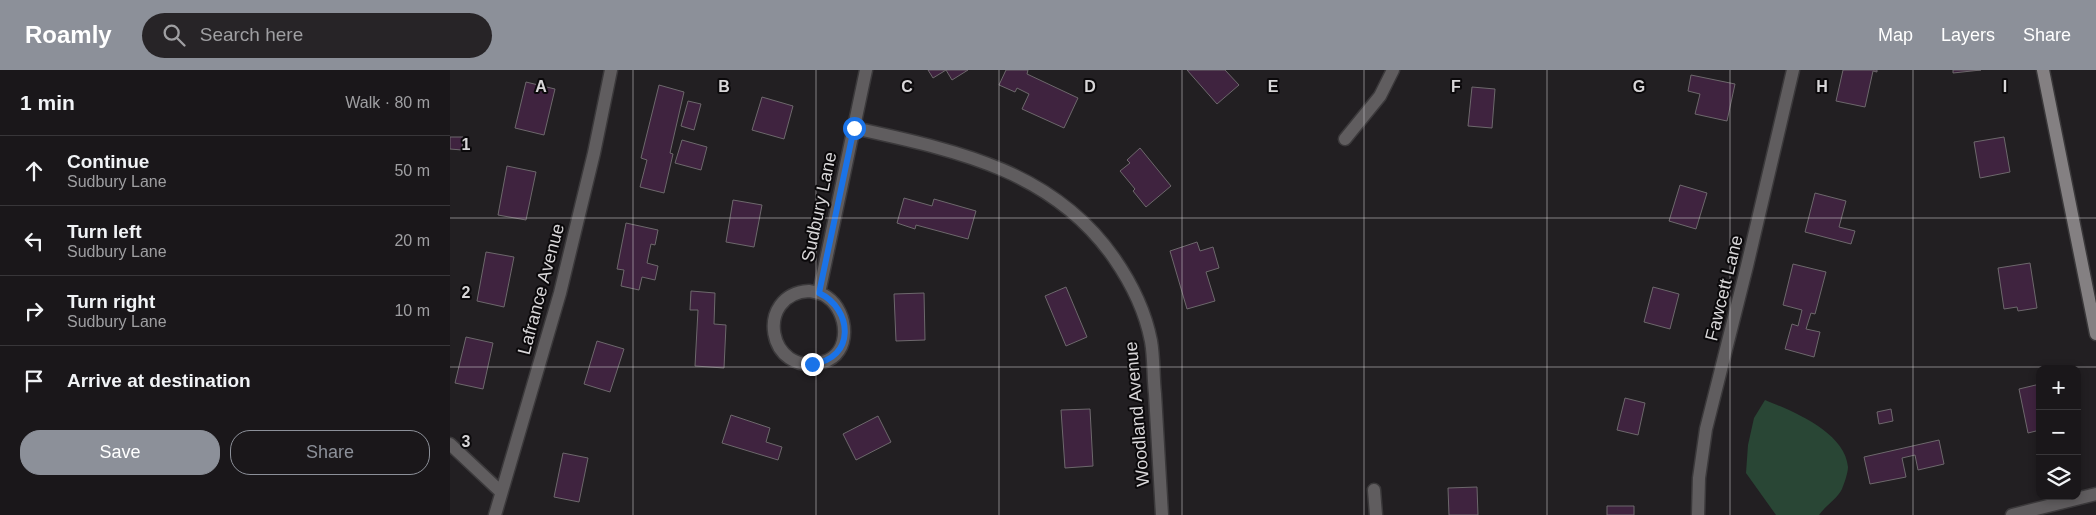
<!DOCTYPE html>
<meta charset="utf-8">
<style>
body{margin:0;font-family:Helvetica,sans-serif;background:#272427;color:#f1f3f6}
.controls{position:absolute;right:15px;bottom:15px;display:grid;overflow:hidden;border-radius:10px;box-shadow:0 2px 8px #0003}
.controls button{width:45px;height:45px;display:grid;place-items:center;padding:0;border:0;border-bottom:1px solid #383639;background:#1a171a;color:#f1f3f6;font:25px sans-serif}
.stop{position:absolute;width:15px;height:15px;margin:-11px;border:4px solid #1a73e8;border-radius:50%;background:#fff}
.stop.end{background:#1a73e8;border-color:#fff;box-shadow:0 1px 5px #0008}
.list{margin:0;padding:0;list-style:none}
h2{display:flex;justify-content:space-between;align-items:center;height:65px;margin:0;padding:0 20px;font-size:21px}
h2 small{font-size:16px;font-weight:400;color:#9f9fa2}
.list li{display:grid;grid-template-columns:32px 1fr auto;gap:15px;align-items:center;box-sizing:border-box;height:70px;padding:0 20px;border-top:1px solid #383639}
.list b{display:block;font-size:19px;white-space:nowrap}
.list p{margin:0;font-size:16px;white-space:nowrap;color:#9f9fa2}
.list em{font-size:16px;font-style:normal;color:#9f9fa2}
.actions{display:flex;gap:10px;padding:15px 20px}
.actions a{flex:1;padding:11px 0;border:1px solid #8c9099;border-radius:20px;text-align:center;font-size:18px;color:#8c9099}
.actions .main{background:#8c9099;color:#fff}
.icon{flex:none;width:28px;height:28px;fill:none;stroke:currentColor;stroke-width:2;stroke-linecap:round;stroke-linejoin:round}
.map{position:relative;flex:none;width:1646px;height:445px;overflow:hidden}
header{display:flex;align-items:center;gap:30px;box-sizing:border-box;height:70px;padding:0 25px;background:#8c9099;color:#fff}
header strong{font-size:24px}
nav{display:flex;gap:28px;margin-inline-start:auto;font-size:18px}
.search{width:350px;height:45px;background:#272427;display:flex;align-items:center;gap:12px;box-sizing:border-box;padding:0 18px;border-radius:28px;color:#9f9fa2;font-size:19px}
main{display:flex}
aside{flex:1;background:#1a171a}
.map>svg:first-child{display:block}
.green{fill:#294635}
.building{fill:#3f233f;stroke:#6d686c}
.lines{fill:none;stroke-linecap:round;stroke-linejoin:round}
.street-casing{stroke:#3b393b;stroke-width:15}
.secondary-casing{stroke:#3b393b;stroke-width:15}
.street{stroke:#605d5f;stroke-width:12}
.secondary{stroke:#848082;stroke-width:12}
.route{stroke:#1a73e8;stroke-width:6}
.grid{fill:none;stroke:#d8d6d8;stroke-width:1;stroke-opacity:0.55}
.labels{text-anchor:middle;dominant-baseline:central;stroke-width:4;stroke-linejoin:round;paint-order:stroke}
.street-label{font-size:18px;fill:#d8d6d8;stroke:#0b090b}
.grid-label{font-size:16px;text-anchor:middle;font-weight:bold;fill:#d8d6d8;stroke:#0b090b;stroke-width:4;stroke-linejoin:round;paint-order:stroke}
</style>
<header>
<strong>Roamly</strong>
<div class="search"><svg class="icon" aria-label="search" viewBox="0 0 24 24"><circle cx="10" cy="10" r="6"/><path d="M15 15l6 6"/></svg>Search here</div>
<nav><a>Map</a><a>Layers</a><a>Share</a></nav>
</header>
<main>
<aside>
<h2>1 min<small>Walk · 80 m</small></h2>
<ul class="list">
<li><svg class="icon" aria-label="ahead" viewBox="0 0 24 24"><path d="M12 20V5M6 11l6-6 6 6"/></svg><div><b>Continue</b><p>Sudbury Lane</p></div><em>50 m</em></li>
<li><svg class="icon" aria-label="left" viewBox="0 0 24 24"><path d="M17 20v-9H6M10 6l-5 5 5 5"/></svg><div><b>Turn left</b><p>Sudbury Lane</p></div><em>20 m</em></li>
<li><svg class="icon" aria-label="right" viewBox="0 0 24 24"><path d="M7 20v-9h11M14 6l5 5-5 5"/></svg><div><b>Turn right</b><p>Sudbury Lane</p></div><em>10 m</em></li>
<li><svg class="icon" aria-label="arrive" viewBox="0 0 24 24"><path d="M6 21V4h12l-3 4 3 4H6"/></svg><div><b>Arrive at destination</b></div></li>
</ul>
<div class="actions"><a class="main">Save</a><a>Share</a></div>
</aside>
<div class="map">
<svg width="1646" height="445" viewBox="0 0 1646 445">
<rect width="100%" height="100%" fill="#221f22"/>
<!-- green -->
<path class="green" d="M 1315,330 C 1342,341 1395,362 1398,397 C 1398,403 1394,414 1392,419 C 1387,429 1375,436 1369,445 L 1326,445 L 1296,403 L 1298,375 L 1304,348 Z"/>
<!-- building -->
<path class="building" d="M 478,0 L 518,0 L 502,10 L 496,0 L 483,8 Z
M 556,0 L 578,0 L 577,4 L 628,28 L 614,58 L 572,39 L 579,24 L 567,18 L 565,22 L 549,15 Z
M 737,0 L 775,0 L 789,15 L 767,34 Z
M 1393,0 L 1427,0 L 1427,2 L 1423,1 L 1415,37 L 1386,31 Z
M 1503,0 L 1531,0 L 1503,3 Z
M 1241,5 L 1285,14 L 1277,51 L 1245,44 L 1250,24 L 1238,21 Z
M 76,12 L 105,19 L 94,65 L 65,58 Z
M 209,15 L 234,22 L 220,83 L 223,84 L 214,123 L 190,117 L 197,90 L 191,88 Z
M 1022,17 L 1045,19 L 1042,58 L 1018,56 Z
M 312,27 L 343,36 L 334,69 L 302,60 Z
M 238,31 L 251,34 L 244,60 L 231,56 Z
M 0,67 L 13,67 L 12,80 L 0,79 Z
M 1554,67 L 1560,102 L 1530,108 L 1524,72 Z
M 232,70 L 257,77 L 251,100 L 225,93 Z
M 690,78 L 721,116 L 696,137 L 683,121 L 685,119 L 670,101 L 680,93 L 677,90 Z
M 57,96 L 86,102 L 76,150 L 48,145 Z
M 1230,115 L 1257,123 L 1246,159 L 1219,151 Z
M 1365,123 L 1396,131 L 1389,157 L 1405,161 L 1401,174 L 1355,162 Z
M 454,128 L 482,136 L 484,129 L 526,141 L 518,169 L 466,155 L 465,159 L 447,153 Z
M 283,130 L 312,135 L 304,177 L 276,172 Z
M 176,153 L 208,160 L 205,175 L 201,174 L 197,193 L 208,196 L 205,210 L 192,207 L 189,220 L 171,216 L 174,200 L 167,199 Z
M 747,172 L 750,181 L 763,177 L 769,198 L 756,202 L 765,231 L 737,239 L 720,181 Z
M 36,182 L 64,187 L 54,237 L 27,231 Z
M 1580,193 L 1587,238 L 1568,241 L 1567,237 L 1554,239 L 1548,198 Z
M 1343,194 L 1376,202 L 1365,244 L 1361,243 L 1356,259 L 1370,262 L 1364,287 L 1335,279 L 1342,254 L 1348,256 L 1352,240 L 1333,235 Z
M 616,217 L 637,267 L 616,276 L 595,226 Z
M 1203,217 L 1229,224 L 1220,259 L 1194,252 Z
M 241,221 L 265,223 L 264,254 L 276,255 L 274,298 L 245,296 L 248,240 L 240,240 Z
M 474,223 L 475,270 L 446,271 L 444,224 Z
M 16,267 L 43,273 L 33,319 L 5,313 Z
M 147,271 L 174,279 L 160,322 L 134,314 Z
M 1590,314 L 1590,360 L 1578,363 L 1569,319 Z
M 1175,328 L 1195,333 L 1188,365 L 1167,360 Z
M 640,339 L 643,396 L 615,398 L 611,340 Z
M 1441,339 L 1443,351 L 1429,354 L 1427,342 Z
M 281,345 L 320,358 L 316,372 L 332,377 L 328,390 L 272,373 Z
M 428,346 L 441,372 L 406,390 L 393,364 Z
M 1489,370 L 1494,394 L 1468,400 L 1465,385 L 1452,388 L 1456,407 L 1420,414 L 1414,387 Z
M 113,383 L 138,388 L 129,432 L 104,427 Z
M 1027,417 L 1028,445 L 999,445 L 998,418 Z
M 1157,436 L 1184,436 L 1184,445 L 1157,445 Z"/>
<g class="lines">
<!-- street casing -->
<g class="street-casing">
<path id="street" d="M 404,58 C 503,80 602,99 664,188 C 682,214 695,240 701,271 C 704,288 703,306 705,324 C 707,364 710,405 712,445
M 895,69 L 930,26 L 943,0
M 359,221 C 365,222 372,223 377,227 C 399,242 402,284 373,292 C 317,308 304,224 359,221 Z
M 369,223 L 416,0
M 0,374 L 51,422
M 924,420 L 926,445
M 45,445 L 110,223 L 144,83 L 161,0
M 1248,445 L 1249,408 L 1256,359 L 1297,196 L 1343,0
M 1562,445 L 1646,424"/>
</g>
<!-- secondary casing -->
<g class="secondary-casing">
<path id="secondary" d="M 1593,0 L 1646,264"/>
</g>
<!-- street -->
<use href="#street" class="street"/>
<!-- secondary -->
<use href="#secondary" class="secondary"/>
</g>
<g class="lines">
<!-- route -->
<path class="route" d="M 362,294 C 406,289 403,239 369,223 L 404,58"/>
</g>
<!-- grid -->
<path class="grid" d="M 183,0 L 183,445M 366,0 L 366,445M 549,0 L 549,445M 732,0 L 732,445M 914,0 L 914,445M 1097,0 L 1097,445M 1280,0 L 1280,445M 1463,0 L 1463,445M 0,148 L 1646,148M 0,297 L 1646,297"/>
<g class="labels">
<!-- street labels -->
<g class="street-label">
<text transform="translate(369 137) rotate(-78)">Sudbury Lane</text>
<text transform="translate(1274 218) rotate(-76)">Fawcett Lane</text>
<text transform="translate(91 219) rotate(-75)">Lafrance Avenue</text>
<text transform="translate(687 344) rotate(-95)">Woodland Avenue</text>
</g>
</g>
<g class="grid-label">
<text x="91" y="22">A</text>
<text x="274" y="22">B</text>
<text x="457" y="22">C</text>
<text x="640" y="22">D</text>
<text x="823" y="22">E</text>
<text x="1006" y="22">F</text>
<text x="1189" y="22">G</text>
<text x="1372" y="22">H</text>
<text x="1555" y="22">I</text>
<text x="16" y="80">1</text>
<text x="16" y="228">2</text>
<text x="16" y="377">3</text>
</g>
</svg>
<div class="controls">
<button>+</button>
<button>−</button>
<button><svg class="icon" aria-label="layers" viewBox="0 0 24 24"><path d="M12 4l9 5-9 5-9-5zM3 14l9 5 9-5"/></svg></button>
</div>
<div class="stop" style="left:404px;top:58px"></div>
<div class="stop end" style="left:362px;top:294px"></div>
</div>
</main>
